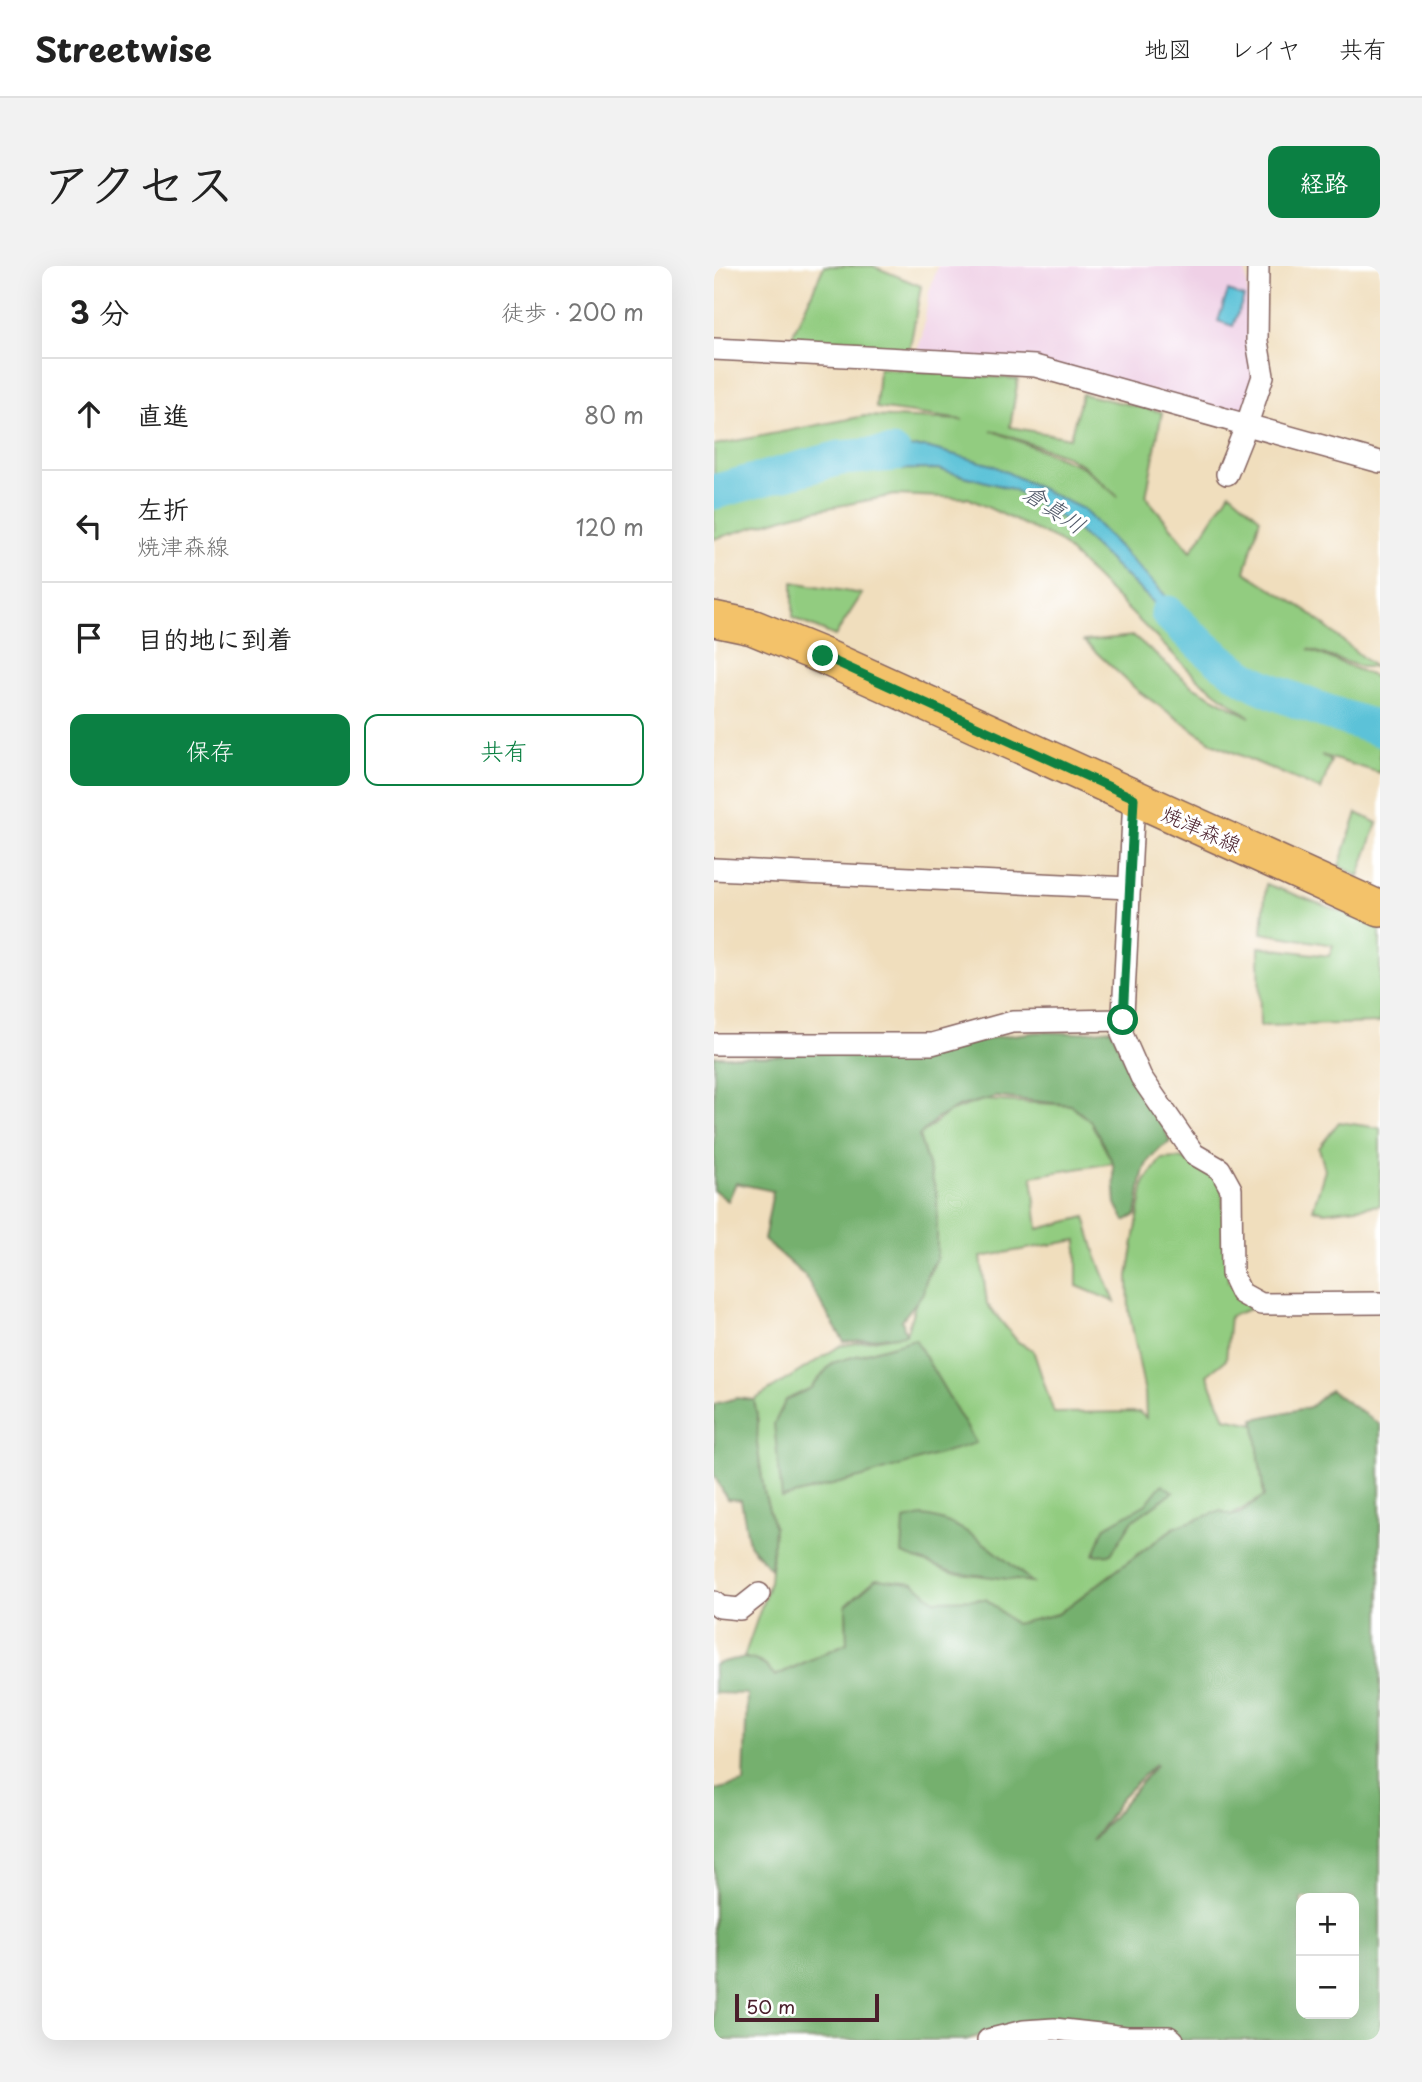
<!DOCTYPE html>
<html lang="ja">
<meta charset="utf-8">
<style>
body{margin:0;font-family:"Playpen Sans","Klee One",sans-serif;background:#f2f2f2;color:#222}
.controls{position:absolute;right:21px;bottom:21px;display:grid;overflow:hidden;border-radius:14px;box-shadow:0 7px 28px #0002}
.controls button{width:63px;height:63px;display:grid;place-items:center;padding:0;border:0;border-bottom:2px solid #e0e0e0;background:#fff;color:#222;font:35px sans-serif}
.scale{position:absolute;left:21px;bottom:18px;width:144px;box-sizing:border-box;padding-left:7px;border:4px solid #4a1f2b;border-top:0;font-size:19px;line-height:24px;white-space:nowrap;color:#4a1f2b;-webkit-text-stroke:5px #fff;paint-order:stroke}
.stop{position:absolute;width:21px;height:21px;margin:-16px;border:5px solid #0b8043;border-radius:50%;background:#fff}
.stop.end{background:#0b8043;border-color:#fff;box-shadow:0 2px 7px #0008}
.list{margin:0;padding:0;list-style:none}
h2{display:flex;justify-content:space-between;align-items:center;height:91px;margin:0;padding:0 28px;font-size:30px}
h2 small{font-size:23px;font-weight:400;color:#767676}
.list li{display:grid;grid-template-columns:46px 1fr auto;gap:21px;align-items:center;box-sizing:border-box;height:112px;padding:0 28px;border-top:2px solid #e0e0e0}
.list b{display:block;font-size:26px;white-space:nowrap}
.list p{margin:0;font-size:23px;white-space:nowrap;color:#767676}
.list em{font-size:23px;font-style:normal;color:#767676}
.actions{display:flex;gap:14px;padding:21px 28px}
.actions a{flex:1;padding:16px 0;border:2px solid #0b8043;border-radius:14px;text-align:center;font-size:24px;color:#0b8043}
.actions .main{background:#0b8043;color:#fff}
.icon{flex:none;width:38px;height:38px;fill:none;stroke:currentColor;stroke-width:2;stroke-linecap:round;stroke-linejoin:round}
.map{position:relative;flex:none;width:666px;height:1774px;overflow:hidden;border-radius:14px}
header{display:flex;align-items:center;gap:42px;box-sizing:border-box;height:98px;padding:0 35px;background:#fff;border-bottom:2px solid #e0e0e0}
header strong{font-size:33px}
nav{display:flex;gap:38px;margin-inline-start:auto;font-size:24px}
.intro{display:flex;align-items:center;justify-content:space-between;box-sizing:border-box;height:168px;padding:0 42px}
h1{margin:0;font-size:49px}
.button{padding:18px 32px;border-radius:14px;background:#0b8043;color:#fff;font-size:24px;font-weight:700}
main{display:flex;gap:42px;padding:0 42px}
aside{flex:1;background:#fff;border-radius:14px;box-shadow:0 7px 28px #0002}
.map>svg:first-child{display:block}
.built{fill:#efd0e6}
.green{fill:#92cc80;stroke:#6e7656;stroke-width:2;fill-rule:evenodd}
.forest{fill:#75b06e;stroke:#60684c;stroke-width:2;fill-rule:evenodd}
.water{fill:#5bc2d8;stroke:#527082;stroke-width:2}
.lines{fill:none;stroke-linecap:round;stroke-linejoin:round}
.river{stroke:#5bc2d8;stroke-width:35}
.minor-casing{stroke:#84625e;stroke-width:24}
.primary-casing{stroke:#84625e;stroke-width:38}
.minor{stroke:#fff;stroke-width:21}
.primary{stroke:#f3c26a;stroke-width:35}
.route{stroke:#0b8043;stroke-width:9}
.labels{text-anchor:middle;dominant-baseline:central;stroke-width:6;stroke-linejoin:round;paint-order:stroke}
.street-label{font-size:21px;fill:#4a1f2b;stroke:#fff}
.water-label{font-size:23px;font-style:italic;fill:#505868;stroke:#fff}
</style>
<header>
<strong>Streetwise</strong>
<nav><a>地図</a><a>レイヤ</a><a>共有</a></nav>
</header>
<div class="intro"><h1>アクセス</h1><a class="button">経路</a></div>
<main>
<aside>
<h2>3 分<small>徒歩 · 200 m</small></h2>
<ul class="list">
<li><svg class="icon" aria-label="ahead" viewBox="0 0 24 24"><path d="M12 20V5M6 11l6-6 6 6"/></svg><div><b>直進</b></div><em>80 m</em></li>
<li><svg class="icon" aria-label="left" viewBox="0 0 24 24"><path d="M17 20v-9H6M10 6l-5 5 5 5"/></svg><div><b>左折</b><p>焼津森線</p></div><em>120 m</em></li>
<li><svg class="icon" aria-label="arrive" viewBox="0 0 24 24"><path d="M6 21V4h12l-3 4 3 4H6"/></svg><div><b>目的地に到着</b></div></li>
</ul>
<div class="actions"><a class="main">保存</a><a>共有</a></div>
</aside>
<div class="map">
<svg width="666" height="1774" viewBox="0 0 666 1774">
<rect width="100%" height="100%" fill="#fff"/>
<filter id="ink" filterUnits="userSpaceOnUse"><feTurbulence type="fractalNoise" baseFrequency=".0143" numOctaves="2"/><feDisplacementMap in="SourceGraphic" scale="14" xChannelSelector="R" yChannelSelector="G"/><feConvolveMatrix kernelMatrix="1 2 1 2 8 2 1 2 1" color-interpolation-filters="sRGB"/></filter>
<filter id="wash" filterUnits="userSpaceOnUse"><feTurbulence type="fractalNoise" baseFrequency=".00686" numOctaves="4" result="noise"/><feDisplacementMap in="SourceGraphic" scale="28" xChannelSelector="R" yChannelSelector="G"/><feGaussianBlur stdDeviation="1.57" result="paint"/><feColorMatrix in="noise" values="0 0 0 0 0 0 0 0 0 0 0 0 0 0 0 0 0 1.4 0 .05"/><feComposite in="paint" operator="in"/></filter>
<g filter="url(#wash)">
<rect width="100%" height="100%" fill="#f0debd"/>
<!-- built -->
<path class="built" d="M 224,0 L 531,0 L 542,114 L 532,150 L 352,102 L 200,92 L 208,71 L 215,26 Z"/>
<!-- green -->
<path class="green" d="M 110,0 L 159,0 L 207,20 L 195,87 L 74,79 Z
M 165,102 L 304,113 L 296,161 L 356,172 L 368,128 L 448,146 L 432,231 L 477,285 L 516,226 L 546,252 L 531,306 L 592,344 L 660,401 L 647,401 L 594,383 L 666,413 L 666,507 L 607,489 L 617,495 L 607,524 L 500,478 L 424,425 L 370,375 L 420,370 L 478,420 L 536,451 L 484,413 L 345,275 L 254,232 L 181,229 L 83,248 L 0,273 L 0,179 L 151,150 L 249,154 L 162,142 ZM 277,164 L 352,190 L 369,199 L 404,231 L 369,201 Z
M 79,316 L 148,328 L 121,370 L 79,352 Z
M 643,547 L 663,557 L 645,610 L 625,600 Z
M 552,618 L 666,660 L 666,757 L 546,760 L 545,681 L 615,690 L 619,679 L 548,667 Z
M 269,834 L 357,839 L 377,856 L 399,897 L 318,910 L 324,963 L 371,951 L 382,989 L 401,1036 L 363,1020 L 363,974 L 267,991 L 273,1038 L 304,1076 L 319,1084 L 340,1147 L 425,1146 L 432,1152 L 431,1127 L 415,1045 L 414,1010 L 430,917 L 447,893 L 466,892 L 507,906 L 514,1015 L 541,1041 L 516,1050 L 512,1094 L 493,1109 L 511,1152 L 541,1158 L 550,1230 L 518,1249 L 461,1261 L 344,1348 L 301,1359 L 281,1341 L 132,1339 L 133,1377 L 61,1410 L 51,1398 L 30,1391 L 56,1316 L 60,1261 L 50,1226 L 43,1178 L 40,1134 L 126,1080 L 192,1068 L 202,1036 L 223,992 L 223,929 L 205,870 L 235,846 Z
M 625,856 L 666,862 L 666,939 L 610,946 L 599,943 L 611,904 L 605,882 Z"/>
<!-- forest -->
<path class="forest" d="M 397,763 L 427,833 L 450,861 L 456,876 C 422,896 429,915 422,949 L 411,955 L 402,938 L 399,897 L 377,856 L 357,839 L 282,831 L 246,840 L 222,853 L 205,870 L 223,929 L 223,992 L 213,1009 L 209,1027 L 188,1054 L 192,1069 L 130,1076 L 91,1010 L 50,974 L 59,925 L 22,917 L 14,935 L 0,924 L 0,790 L 60,790 L 93,786 L 205,790 L 232,788 L 250,779 L 282,771 L 324,766 L 362,767 Z
M 201,1073 L 262,1177 L 149,1211 L 68,1232 L 60,1158 L 72,1134 L 97,1122 L 118,1097 Z
M 616,1124 L 666,1159 L 666,1774 L 342,1774 L 299,1760 L 251,1774 L 0,1774 L 0,1524 L 30,1517 L 33,1428 L 0,1427 L 0,1399 C 26,1390 43,1387 61,1410 L 133,1377 L 132,1339 L 162,1313 L 200,1317 L 220,1334 L 272,1333 L 301,1358 L 344,1348 L 461,1261 L 507,1245 L 518,1249 L 525,1248 L 550,1230 L 540,1153 L 596,1141 ZM 441,1498 L 442,1499 L 378,1575 L 408,1531 ZM 587,1632 L 640,1632 L 640,1748 L 587,1748 Z
M 23,1132 L 40,1134 L 44,1155 L 43,1178 L 50,1226 L 60,1261 L 57,1304 L 35,1278 L 27,1234 L 13,1233 L 0,1209 L 0,1138 Z
M 448,1218 L 459,1226 L 418,1255 L 397,1288 L 380,1289 L 390,1262 L 432,1238 Z
M 208,1250 C 250,1254 286,1290 318,1316 L 238,1306 L 188,1288 L 190,1254 Z"/>
<!-- water -->
<path class="water" d="M 514,25 L 530,31 L 519,60 L 504,55 Z
M 212,181 L 278,199 L 369,243 L 450,328 L 500,394 L 356,257 L 298,223 L 224,203 L 128,204 L 135,197 L 133,184 Z
M 54,204 L 50,217 L 0,235 L 0,219 Z"/>
<g class="lines">
<!-- river -->
<path class="river" d="M 0,226 L 126,192 L 180,188
M 454,347 C 478,372 513,403 543,418 C 583,437 625,450 666,463"/>
</g>
</g>
<g filter="url(#ink)">
<g class="lines">
<!-- minor casing -->
<g class="minor-casing">
<path id="minor" d="M 0,83 L 321,100 L 666,196
M 513,208 L 533,158 L 549,110 L 543,75 L 544,0
M 420,532 L 408,768 L 427,811 L 480,888 L 506,903 L 517,923 L 518,1008 L 527,1027 L 547,1038 L 666,1037
M 0,603 L 416,622
M 0,778 L 218,778 L 298,756 L 409,754
M 0,1336 L 6,1341 L 26,1343 L 45,1328
M 274,1774 L 310,1765 L 340,1763 L 412,1771 L 455,1771 L 459,1774"/>
</g>
<!-- primary casing -->
<g class="primary-casing">
<path id="primary" d="M 0,353 L 38,361 L 109,390 L 666,643"/>
</g>
<!-- minor -->
<use href="#minor" class="minor"/>
<!-- primary -->
<use href="#primary" class="primary"/>
</g>
</g>
<g class="lines" filter="url(#ink)">
<!-- route -->
<path class="route" d="M 109,390 L 420,532 L 409,754"/>
</g>
<g class="labels">
<!-- street labels -->
<g class="street-label">
<text transform="translate(488 562) rotate(24)">焼津森線</text>
</g>
<!-- water labels -->
<g class="water-label">
<text transform="translate(341 242) rotate(34)">倉真川</text>
</g>
</g>
</svg>
<div class="controls">
<button>+</button>
<button>−</button>
</div>
<div class="scale">50 m</div>
<div class="stop" style="left:409px;top:754px"></div>
<div class="stop end" style="left:109px;top:390px"></div>
</div>
</main>
